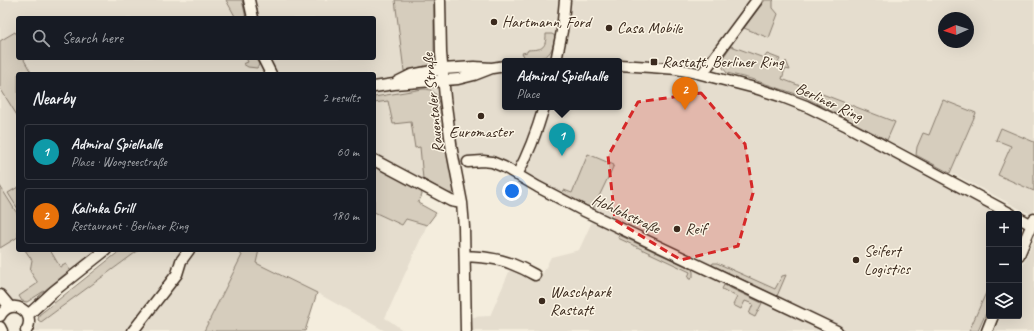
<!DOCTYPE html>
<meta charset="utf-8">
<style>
body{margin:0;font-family:Caveat,sans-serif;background:#242831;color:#f1f3f6}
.controls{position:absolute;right:12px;bottom:12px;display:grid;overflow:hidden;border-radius:4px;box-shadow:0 4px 16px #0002}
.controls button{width:36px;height:36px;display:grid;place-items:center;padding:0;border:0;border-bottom:1px solid #363941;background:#171b24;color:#f1f3f6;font:20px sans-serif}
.compass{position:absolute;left:938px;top:12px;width:36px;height:36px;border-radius:50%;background:#171b24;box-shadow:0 4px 16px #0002;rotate:267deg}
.you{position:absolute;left:512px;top:191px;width:14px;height:14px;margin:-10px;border:3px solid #fff;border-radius:50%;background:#1a73e8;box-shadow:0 0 0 6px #1a73e833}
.badge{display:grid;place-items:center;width:26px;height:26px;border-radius:50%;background:#ea580c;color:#fff;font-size:13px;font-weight:700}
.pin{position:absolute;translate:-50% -33px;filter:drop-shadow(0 1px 2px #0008)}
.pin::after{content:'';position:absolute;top:21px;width:14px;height:12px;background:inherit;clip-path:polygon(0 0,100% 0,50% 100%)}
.popup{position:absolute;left:502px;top:58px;width:120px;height:52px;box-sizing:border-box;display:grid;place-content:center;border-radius:4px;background:#171b24;filter:drop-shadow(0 1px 3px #0005);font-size:13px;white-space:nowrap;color:#9ea1a6}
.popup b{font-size:15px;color:#f1f3f6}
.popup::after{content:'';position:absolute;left:50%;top:100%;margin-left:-8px;border:8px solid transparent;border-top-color:#171b24}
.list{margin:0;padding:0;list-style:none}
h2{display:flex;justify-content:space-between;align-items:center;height:52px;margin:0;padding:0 16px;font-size:17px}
h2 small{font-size:13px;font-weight:400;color:#9ea1a6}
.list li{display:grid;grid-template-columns:26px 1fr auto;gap:12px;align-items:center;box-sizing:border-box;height:56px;margin:0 8px 8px;padding:0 8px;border:1px solid #363941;border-radius:4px}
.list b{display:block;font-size:15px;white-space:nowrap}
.list p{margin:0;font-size:13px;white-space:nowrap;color:#9ea1a6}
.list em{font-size:13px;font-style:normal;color:#9ea1a6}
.icon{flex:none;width:22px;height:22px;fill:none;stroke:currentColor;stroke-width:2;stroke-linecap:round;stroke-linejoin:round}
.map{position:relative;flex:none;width:1034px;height:331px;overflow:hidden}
.search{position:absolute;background:#171b24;box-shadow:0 4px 16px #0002;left:16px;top:16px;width:360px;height:44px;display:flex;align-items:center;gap:10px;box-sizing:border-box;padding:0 14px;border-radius:4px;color:#9ea1a6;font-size:15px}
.panel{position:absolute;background:#171b24;box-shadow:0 4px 16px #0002;left:16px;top:72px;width:360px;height:180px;border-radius:4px}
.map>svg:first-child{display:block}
.built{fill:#e5ddce;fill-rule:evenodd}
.green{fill:#d6cdbd;stroke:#887c6e}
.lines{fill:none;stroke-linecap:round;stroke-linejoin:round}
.minor-casing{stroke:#3b2a1e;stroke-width:13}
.minor{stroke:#fcf5e5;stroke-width:10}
.marked{fill:#d62828;fill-opacity:0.2;stroke:#d62828;stroke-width:3;stroke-dasharray:8 5;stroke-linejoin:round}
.poi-dot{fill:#3b2a1e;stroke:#fcf5e5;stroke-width:1.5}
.labels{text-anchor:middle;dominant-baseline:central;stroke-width:3;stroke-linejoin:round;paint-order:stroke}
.poi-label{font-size:16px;fill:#3b2a1e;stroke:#fcf5e5;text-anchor:start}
.street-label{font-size:16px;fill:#3b2a1e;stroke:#fcf5e5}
</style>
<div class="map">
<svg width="1034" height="331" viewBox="0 0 1034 331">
<rect width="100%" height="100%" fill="#f4eddd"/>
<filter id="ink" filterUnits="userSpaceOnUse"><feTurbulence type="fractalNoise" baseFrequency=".025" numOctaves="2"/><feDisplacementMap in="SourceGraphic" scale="8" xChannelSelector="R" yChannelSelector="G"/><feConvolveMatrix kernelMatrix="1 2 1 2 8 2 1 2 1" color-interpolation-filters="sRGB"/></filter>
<g filter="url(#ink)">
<!-- built -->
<path class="built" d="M 0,0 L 440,0 L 441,72 L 374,83 L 374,74 L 18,74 L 18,250 L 104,250 L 54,291 L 23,305 L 13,304 L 0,289 ZM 18,18 L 374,18 L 374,58 L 18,58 Z
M 444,0 L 563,0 L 552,61 L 505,61 L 505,66 L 446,73 Z
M 567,0 L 751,0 L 699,68 L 644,61 L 558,61 Z
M 765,0 L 1034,0 L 1034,216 L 803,96 L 751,79 L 727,73 L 723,68 L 723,63 L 724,56 ZM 944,18 L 968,18 L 968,42 L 944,42 Z
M 619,69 L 692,74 L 753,92 L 801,111 L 947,184 L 997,214 L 989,214 L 989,304 L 978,331 L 471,331 L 470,317 L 490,316 L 512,265 L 540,279 L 551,257 L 579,250 L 595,215 L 538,185 L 474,160 L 458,163 L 446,77 L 505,71 L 505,107 L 619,107 Z
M 442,78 L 462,205 L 391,175 L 374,165 L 374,89 Z
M 374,212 L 402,225 L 406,219 L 427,225 L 385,318 L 390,321 L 404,331 L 385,331 L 317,293 L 256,263 L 259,250 L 374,250 Z
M 1034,240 L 1034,331 L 995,331 L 1001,316 L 1019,316 L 1019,275 Z
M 139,250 L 235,250 L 242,255 L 204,331 L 34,331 L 35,326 Z"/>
<!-- green -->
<path class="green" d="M 226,0 L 242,0 L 246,18 L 236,18 Z
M 395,0 L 434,0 L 434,56 L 432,61 L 429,65 L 404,71 Z
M 765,0 L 774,0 L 773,1 L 773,8 L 778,14 L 769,38 L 744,28 Z
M 15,32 L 18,36 L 18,58 L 25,58 L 24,60 L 32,74 L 18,74 L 18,117 L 0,88 L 0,41 Z
M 546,34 L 552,34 L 555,36 C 551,59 546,58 525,58 L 522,53 L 527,52 L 528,50 C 541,49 546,50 546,34 Z
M 731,46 L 764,58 L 767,54 L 780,59 L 778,63 L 783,66 L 786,61 L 790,70 L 785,69 L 782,79 L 803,87 L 802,91 L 812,95 L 817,92 L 895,122 L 887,140 L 802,96 L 751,79 L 727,73 L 723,68 L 723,63 L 724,56 Z
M 246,58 L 256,58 L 259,65 L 257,68 L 248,67 L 243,64 L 248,62 Z
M 423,89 C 434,89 436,93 439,103 L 455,187 C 455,192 453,194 448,193 L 423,179 L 420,147 L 415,148 L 411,122 L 393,124 L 388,101 L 374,103 L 374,97 Z
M 943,100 L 976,113 L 950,173 L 916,155 L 917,147 L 923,133 L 929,135 Z
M 1001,128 L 1034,142 L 1034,191 L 998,175 L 1011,146 L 996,140 Z
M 588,154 L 614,165 L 593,209 L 562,193 L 564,190 L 572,193 Z
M 374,165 L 390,175 L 421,188 L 422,195 L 418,203 L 436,213 L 427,225 L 406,219 L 402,225 L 374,212 Z
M 0,186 L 18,215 L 18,237 L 0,248 Z
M 18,187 L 18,209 L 8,193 Z
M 619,235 L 692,269 L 693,272 L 693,277 L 691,279 L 689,279 L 688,277 L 690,272 L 618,238 Z
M 25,250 L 50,250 L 60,267 L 66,264 L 70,270 L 44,291 L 27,302 L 22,301 L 19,296 L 38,283 L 30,271 L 32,260 Z
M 121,250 L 139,250 L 41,322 L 38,320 L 39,315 Z
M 235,250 L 259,250 L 256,263 L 317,293 L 305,331 L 204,331 L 242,255 Z
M 713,263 L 717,263 L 775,289 L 782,276 L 786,275 L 777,296 L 712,265 Z
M 724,285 L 762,303 L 755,317 L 749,314 L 753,304 L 745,301 L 741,309 L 733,305 L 737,297 L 722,289 Z
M 989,286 L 989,306 L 978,331 L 969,331 Z"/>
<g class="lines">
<!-- minor casing -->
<g class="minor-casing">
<path id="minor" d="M 249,0 L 253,18
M 440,0 L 441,53 L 445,98 L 452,151 L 462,203 L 464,227 L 466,331
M 263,58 L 271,74
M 556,61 L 562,31 L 565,0
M 619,65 L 651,67 L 677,69 L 697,73 L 755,88 L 780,96 L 806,106 L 847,126 L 1011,214
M 702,74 L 757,0
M 397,82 L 411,75 L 443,69 L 474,67 L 492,68 L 505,66
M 374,87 L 394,84 L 458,79 L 474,75 L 492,68
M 374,160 L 451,201 L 462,203
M 468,162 L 483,161 L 492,162 L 504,167 L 538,187 L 582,210 L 837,331
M 517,175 C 529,153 537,131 544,107
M 1019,218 L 1032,225
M 1019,255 L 1034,219
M 465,256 C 481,257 497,258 512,264 C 520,267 528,271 535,275
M 0,295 L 10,307
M 28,315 L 54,291 L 106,250
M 0,316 C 11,296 38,312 26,331
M 0,327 L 2,331
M 133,331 L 177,274 L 181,261 L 189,250
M 987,331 L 993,316"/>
</g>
<!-- minor -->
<use href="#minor" class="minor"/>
</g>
</g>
<!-- marked area -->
<path class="marked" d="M 701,93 L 745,144 L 753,193 L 738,246 L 681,260 L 615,220 L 608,156 L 638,102 Z"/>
<!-- markers -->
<g class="poi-dot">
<circle cx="494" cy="22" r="4"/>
<circle cx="609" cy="28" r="4"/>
<rect x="650" y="58" width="8" height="8" rx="2"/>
<circle cx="481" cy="116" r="4"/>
<circle cx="677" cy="229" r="4"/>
<circle cx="856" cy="260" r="4"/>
<circle cx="542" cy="301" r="4"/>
</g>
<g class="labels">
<!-- poi labels -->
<g class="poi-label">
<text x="502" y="22">Hartmann, Ford</text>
<text x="617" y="28">Casa Mobile</text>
<text x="662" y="62">Rastatt, Berliner Ring</text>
<text x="481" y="132" text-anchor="middle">Euromaster</text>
<text x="685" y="229">Reif</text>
<text x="864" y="251">Seifert<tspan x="864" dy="18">Logistics</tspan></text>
<text x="550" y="292">Waschpark<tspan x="550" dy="18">Rastatt</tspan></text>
</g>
<!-- street labels -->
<g class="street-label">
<text transform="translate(829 102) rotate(25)">Berliner Ring</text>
<text transform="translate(433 103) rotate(-96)">Rauentaler Straße</text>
<text transform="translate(626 214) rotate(25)">Hohlohstraße</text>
</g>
</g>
</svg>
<div class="controls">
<button>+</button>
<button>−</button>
<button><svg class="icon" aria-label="layers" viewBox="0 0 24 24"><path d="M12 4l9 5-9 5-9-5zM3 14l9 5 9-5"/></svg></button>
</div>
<svg class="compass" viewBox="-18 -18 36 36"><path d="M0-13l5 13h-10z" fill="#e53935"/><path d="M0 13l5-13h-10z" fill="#9ea1a6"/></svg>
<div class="you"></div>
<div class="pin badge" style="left:562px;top:156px;background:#0f9aa8">1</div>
<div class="popup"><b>Admiral Spielhalle</b>Place</div>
<div class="pin badge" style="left:685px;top:110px;background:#e8710a">2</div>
<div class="search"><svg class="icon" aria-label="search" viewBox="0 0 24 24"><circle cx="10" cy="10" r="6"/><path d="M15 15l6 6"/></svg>Search here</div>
<section class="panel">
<h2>Nearby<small>2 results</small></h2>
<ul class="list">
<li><span class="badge" style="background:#0f9aa8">1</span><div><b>Admiral Spielhalle</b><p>Place · Woogseestraße</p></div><em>60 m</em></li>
<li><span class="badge" style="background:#e8710a">2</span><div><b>Kalinka Grill</b><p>Restaurant · Berliner Ring</p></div><em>180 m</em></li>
</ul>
</section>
</div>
